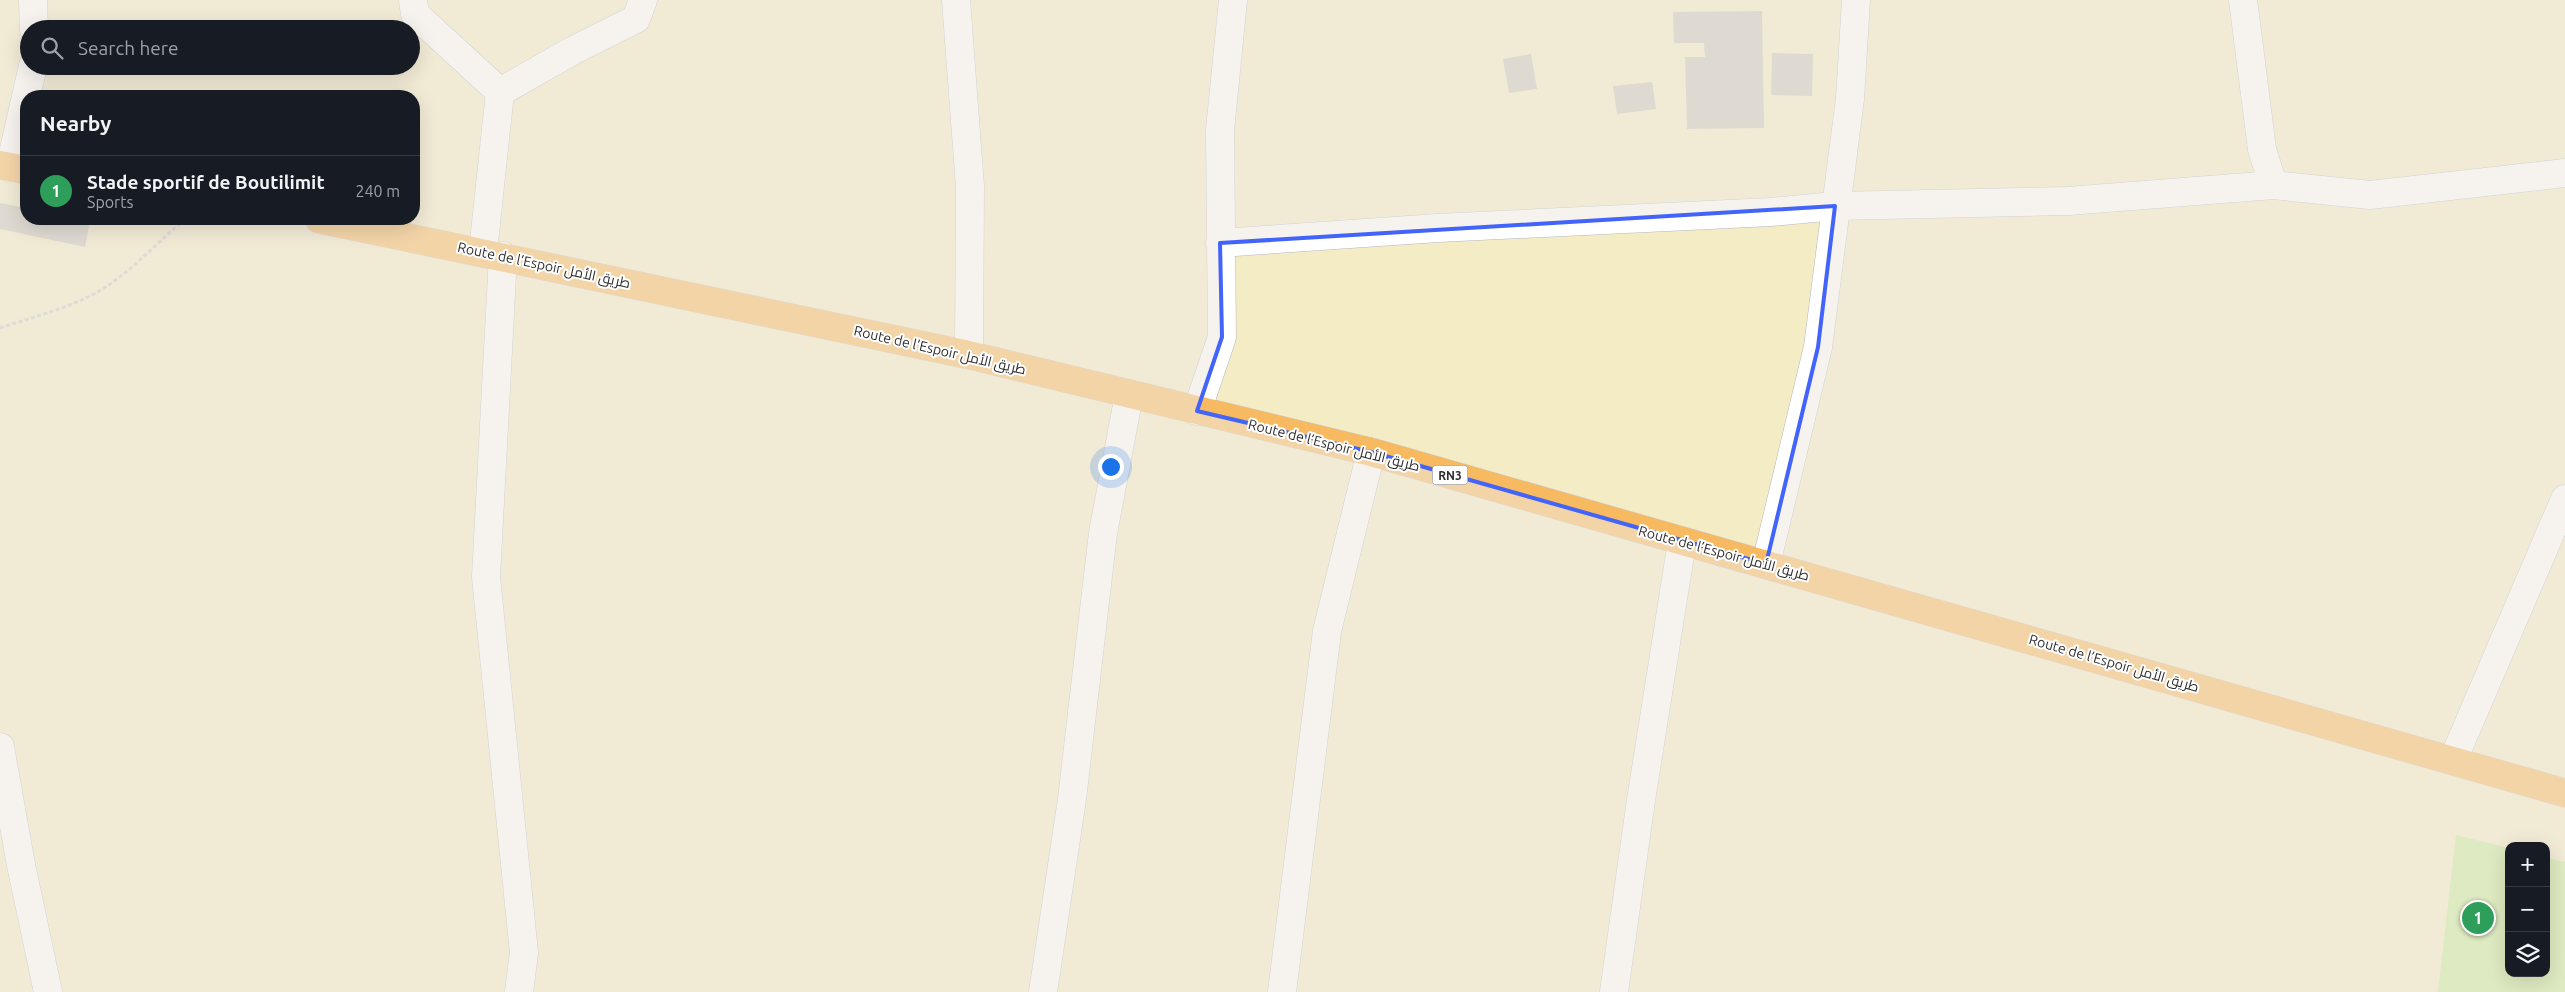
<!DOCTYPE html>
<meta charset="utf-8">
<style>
body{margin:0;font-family:Ubuntu,Cairo,sans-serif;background:#242831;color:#f1f3f6}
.controls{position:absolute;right:15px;bottom:15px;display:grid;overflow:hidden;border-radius:10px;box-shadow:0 5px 20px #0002}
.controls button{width:45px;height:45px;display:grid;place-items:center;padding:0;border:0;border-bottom:1px solid #363941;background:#171b24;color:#f1f3f6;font:25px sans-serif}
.you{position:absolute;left:1110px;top:466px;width:18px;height:18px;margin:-12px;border:4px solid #fff;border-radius:50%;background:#1a73e8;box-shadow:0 0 0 8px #1a73e833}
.badge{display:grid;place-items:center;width:32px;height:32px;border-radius:50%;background:#4264fb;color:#fff;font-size:16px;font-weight:700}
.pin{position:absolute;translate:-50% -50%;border:2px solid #fff;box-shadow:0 1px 5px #0006}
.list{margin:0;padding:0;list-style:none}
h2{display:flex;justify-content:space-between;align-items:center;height:65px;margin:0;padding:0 20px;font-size:21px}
h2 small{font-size:16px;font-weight:400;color:#9ea1a6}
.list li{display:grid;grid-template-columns:32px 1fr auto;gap:15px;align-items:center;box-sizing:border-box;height:70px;padding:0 20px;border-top:1px solid #363941}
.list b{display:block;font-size:19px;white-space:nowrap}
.list p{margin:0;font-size:16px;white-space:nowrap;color:#9ea1a6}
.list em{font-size:16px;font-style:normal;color:#9ea1a6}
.icon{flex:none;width:28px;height:28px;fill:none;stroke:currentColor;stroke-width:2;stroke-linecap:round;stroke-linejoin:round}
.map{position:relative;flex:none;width:2565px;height:992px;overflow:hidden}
.search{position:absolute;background:#171b24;box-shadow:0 5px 20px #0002;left:20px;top:20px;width:400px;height:55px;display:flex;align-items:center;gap:12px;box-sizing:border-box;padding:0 18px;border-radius:28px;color:#9ea1a6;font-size:19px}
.panel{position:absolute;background:#171b24;box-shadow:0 5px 20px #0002;left:20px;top:90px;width:400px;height:135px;border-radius:20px}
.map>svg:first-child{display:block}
.sand{fill:#f3ecc5;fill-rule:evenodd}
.pitch{fill:#c9ec9a}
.building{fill:#cbc7bf}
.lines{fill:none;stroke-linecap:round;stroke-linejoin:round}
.minor-casing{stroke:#b4b7c1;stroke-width:29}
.trunk-casing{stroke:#c9c9c9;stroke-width:29}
.path{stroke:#c9c9c9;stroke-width:3;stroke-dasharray:4 2.5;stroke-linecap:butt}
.minor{stroke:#fff;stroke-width:28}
.trunk{stroke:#f8ba60;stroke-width:28}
.marked{fill:none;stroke:#4264fb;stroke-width:4;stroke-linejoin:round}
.labels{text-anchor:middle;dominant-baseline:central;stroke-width:4;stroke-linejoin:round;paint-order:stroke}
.shield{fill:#fff;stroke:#6d6d6d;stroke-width:1}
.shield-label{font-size:12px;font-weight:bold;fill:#2e2e2e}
.street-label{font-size:14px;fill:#2e2e2e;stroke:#fff}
</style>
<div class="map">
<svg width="2565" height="992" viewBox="0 0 2565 992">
<rect width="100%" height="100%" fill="#efe9e1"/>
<!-- sand -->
<path class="sand" d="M 0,0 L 2565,0 L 2565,992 L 0,992 ZM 29,29 L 411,29 L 411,66 L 29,66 ZM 26,96 L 414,96 L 414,219 L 26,219 ZM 2509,846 L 2546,846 L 2546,973 L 2509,973 Z"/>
<!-- pitch -->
<path class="pitch" d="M 2456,835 L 2509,848 L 2509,973 L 2546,973 L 2546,858 L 2565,862 L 2565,992 L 2438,992 Z"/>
<!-- building -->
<path class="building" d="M 1762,11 L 1764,128 L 1687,129 L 1685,57 L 1705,57 L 1704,43 L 1674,43 L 1673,12 Z
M 1772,53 L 1813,54 L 1812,96 L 1771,95 Z
M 1531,54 L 1537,89 L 1509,93 L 1503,59 Z
M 1652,82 L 1656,109 L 1617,114 L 1613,86 Z
M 0,203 L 26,208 L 26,219 L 90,221 L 85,247 L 0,229 Z"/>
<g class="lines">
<!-- minor casing -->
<g class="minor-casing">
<path id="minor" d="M 33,0 L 34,29
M 413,0 L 415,14 L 500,92
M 956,0 L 970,187 L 969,355
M 2243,0 L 2262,149 L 2273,185
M 500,92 L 572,51 L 636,19 L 643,0
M 10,167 L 33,66
M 1220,243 L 1438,228 L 1771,212 L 1835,206 L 2068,201 L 2273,185 L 2370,195 L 2565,173
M 483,251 L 500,92
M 503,256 L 486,577 L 524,953 L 519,992
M 1197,411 L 1222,337 L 1220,130 L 1233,0
M 1766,564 L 1818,347 L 1850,99 L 1856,0
M 0,747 L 21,865 L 48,992
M 2453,760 L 2565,499
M 1043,992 L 1072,799 L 1103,533 L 1129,395
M 1282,992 L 1327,631 L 1371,452
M 1614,992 L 1641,800 L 1682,542"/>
</g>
<!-- trunk casing -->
<g class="trunk-casing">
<path id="trunk" d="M 0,165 L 26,170
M 319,219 L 969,355 L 1371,452 L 2565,793"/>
</g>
<!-- path -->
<path class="path" d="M 0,328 C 29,318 62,310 90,296 C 126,278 154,245 185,219"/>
<!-- minor -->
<use href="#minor" class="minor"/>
<!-- trunk -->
<use href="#trunk" class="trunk"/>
</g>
<!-- marked area -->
<path d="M0 0H2565V992H0ZM 1835,206 L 1818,347 L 1766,564 L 1371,452 L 1197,411 L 1222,337 L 1220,243 Z" fill="#efe9e1" fill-opacity=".55" fill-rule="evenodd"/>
<path class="marked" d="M 1835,206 L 1818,347 L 1766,564 L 1371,452 L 1197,411 L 1222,337 L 1220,243 Z"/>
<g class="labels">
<!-- shield labels -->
<rect class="shield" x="1432.5" y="465.5" width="35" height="19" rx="4"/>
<g class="shield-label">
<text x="1450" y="475">RN3</text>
</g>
<!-- street labels -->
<g class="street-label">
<text transform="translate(544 265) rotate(12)">Route de l’Espoir طريق الأمل</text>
<text transform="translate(940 350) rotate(13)">Route de l’Espoir طريق الأمل</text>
<text transform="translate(1334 445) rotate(14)">Route de l’Espoir طريق الأمل</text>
<text transform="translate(1724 553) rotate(15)">Route de l’Espoir طريق الأمل</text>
<text transform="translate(2114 663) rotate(16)">Route de l’Espoir طريق الأمل</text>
</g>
</g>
</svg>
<div class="controls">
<button>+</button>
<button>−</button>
<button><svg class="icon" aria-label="layers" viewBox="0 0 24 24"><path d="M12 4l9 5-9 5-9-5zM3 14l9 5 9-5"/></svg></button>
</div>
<div class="you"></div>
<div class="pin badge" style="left:2478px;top:918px;background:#2e9e5b">1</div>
<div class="search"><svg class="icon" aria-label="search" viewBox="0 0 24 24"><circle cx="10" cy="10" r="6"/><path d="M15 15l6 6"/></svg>Search here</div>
<section class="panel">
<h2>Nearby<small></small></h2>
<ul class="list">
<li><span class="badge" style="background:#2e9e5b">1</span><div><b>Stade sportif de Boutilimit</b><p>Sports</p></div><em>240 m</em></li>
</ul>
</section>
</div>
